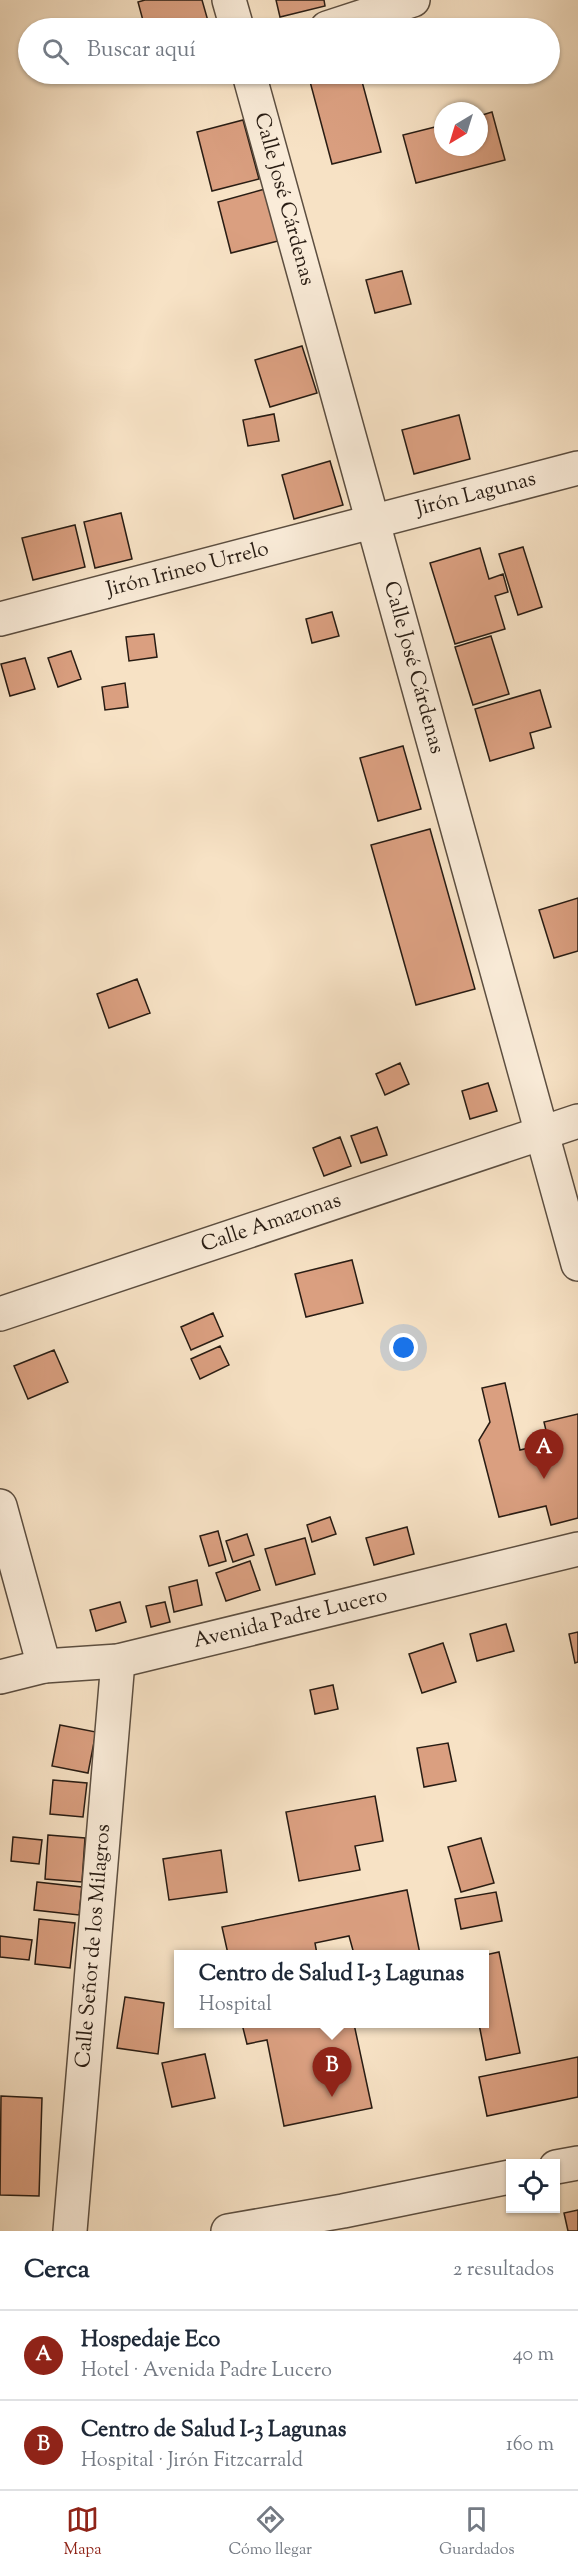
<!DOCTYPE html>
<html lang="es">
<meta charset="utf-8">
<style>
body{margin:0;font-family:"Sorts Mill Goudy",serif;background:#f2f2f3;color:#1f2937}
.controls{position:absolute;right:18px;bottom:18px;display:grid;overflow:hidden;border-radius:0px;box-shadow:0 2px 4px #0004}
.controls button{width:54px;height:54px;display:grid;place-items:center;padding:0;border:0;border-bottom:2px solid #e0e1e3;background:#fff;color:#1f2937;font:30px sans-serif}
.compass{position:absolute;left:434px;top:102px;width:54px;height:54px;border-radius:50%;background:#fff;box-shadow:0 2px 4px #0004;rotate:218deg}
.you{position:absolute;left:404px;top:1348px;width:21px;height:21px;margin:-15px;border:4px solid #fff;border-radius:50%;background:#1a73e8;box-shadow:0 0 0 9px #1a73e833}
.badge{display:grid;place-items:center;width:39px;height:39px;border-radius:50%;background:#8f2418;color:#fff;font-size:20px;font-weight:700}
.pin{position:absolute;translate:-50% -50px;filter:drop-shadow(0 2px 3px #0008)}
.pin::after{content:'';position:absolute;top:32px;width:21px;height:18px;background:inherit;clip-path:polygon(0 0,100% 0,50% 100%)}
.popup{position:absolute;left:174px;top:1950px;width:315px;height:78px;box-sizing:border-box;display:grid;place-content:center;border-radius:0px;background:#fff;filter:drop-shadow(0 2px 4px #0005);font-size:20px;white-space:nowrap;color:#747a83}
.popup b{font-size:22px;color:#1f2937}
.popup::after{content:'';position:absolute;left:50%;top:100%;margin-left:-12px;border:12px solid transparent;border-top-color:#fff}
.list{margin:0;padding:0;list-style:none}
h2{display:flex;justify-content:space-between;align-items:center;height:78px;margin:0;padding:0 24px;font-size:26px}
h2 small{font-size:20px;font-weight:400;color:#747a83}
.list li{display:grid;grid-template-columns:39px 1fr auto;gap:18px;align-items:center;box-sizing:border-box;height:90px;padding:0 24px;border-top:2px solid #e0e1e3}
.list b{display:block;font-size:22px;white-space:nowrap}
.list p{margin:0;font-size:20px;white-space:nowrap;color:#747a83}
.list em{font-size:20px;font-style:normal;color:#747a83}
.icon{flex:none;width:33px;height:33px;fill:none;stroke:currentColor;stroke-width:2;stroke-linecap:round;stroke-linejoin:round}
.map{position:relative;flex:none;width:578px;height:2231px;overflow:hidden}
.search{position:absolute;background:#fff;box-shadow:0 2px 4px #0004;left:18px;right:18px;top:18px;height:66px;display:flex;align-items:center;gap:15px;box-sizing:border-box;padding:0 21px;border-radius:33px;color:#747a83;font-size:22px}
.sheet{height:258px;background:#fff}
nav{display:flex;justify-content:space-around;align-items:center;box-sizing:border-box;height:84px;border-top:2px solid #e0e1e3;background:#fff;font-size:16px;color:#747a83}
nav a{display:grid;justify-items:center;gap:3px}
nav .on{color:#8f2418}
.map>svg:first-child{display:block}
.building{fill:#da9f80;stroke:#281c13;stroke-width:1.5}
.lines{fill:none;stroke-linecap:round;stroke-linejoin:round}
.minor-casing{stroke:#5c4e40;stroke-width:36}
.minor{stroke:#faecd9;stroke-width:33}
.labels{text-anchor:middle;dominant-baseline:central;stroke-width:4.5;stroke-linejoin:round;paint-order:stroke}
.street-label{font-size:21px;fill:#281c13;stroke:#faecd9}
</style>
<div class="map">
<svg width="578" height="2231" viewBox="0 0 578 2231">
<rect width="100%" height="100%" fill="#f7e2c5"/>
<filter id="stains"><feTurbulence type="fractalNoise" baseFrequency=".00333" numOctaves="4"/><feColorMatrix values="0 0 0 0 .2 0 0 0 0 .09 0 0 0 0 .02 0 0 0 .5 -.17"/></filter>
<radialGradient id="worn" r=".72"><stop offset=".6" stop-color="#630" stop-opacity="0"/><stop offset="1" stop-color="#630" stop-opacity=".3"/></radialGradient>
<!-- building -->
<path class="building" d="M 145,0 L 202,0 L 210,28 L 145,28 L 138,2 Z
M 276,0 L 324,0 L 325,6 L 280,17 Z
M 308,74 L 360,74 L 381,152 L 332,164 Z
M 492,112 L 505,160 L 416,183 L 403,135 L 443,125 L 443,147 L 479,147 L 479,116 Z
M 243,120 L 259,179 L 212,191 L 197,132 Z
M 265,189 L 278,241 L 231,253 L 218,202 Z
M 402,271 L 411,304 L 375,313 L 366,280 Z
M 302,346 L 317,393 L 270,407 L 255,360 Z
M 274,414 L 279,441 L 248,446 L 243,420 Z
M 459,415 L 470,459 L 414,474 L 402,430 Z
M 330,461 L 343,505 L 294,519 L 282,475 Z
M 121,513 L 132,559 L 95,568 L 84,522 Z
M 75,525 L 85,567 L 33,580 L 22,538 Z
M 523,547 L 542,607 L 518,615 L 499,554 Z
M 480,548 L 489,579 L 503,574 L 508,592 L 495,596 L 505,629 L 455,644 L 430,563 Z
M 332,612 L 339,636 L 312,643 L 306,619 Z
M 154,634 L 157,657 L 129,661 L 126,637 Z
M 491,636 L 509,694 L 473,705 L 455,647 Z
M 71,651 L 81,679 L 58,687 L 48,658 Z
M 25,658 L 35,689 L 10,696 L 1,664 Z
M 125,683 L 128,707 L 105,710 L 102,687 Z
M 540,690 L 551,727 L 530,733 L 534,748 L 490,761 L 475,709 Z
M 403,746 L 421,809 L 378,821 L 360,758 Z
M 430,829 L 475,989 L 416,1005 L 371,845 Z
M 578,898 L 578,951 L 554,958 L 539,910 Z
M 137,979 L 150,1013 L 109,1028 L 97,994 Z
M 400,1063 L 409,1084 L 385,1095 L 376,1074 Z
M 488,1083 L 497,1111 L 470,1119 L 462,1091 Z
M 377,1127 L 387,1155 L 361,1163 L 351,1136 Z
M 340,1137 L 351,1166 L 324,1176 L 313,1148 Z
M 352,1260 L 363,1303 L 306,1317 L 295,1274 Z
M 213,1313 L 223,1336 L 191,1350 L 181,1327 Z
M 220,1346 L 229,1365 L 200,1379 L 191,1359 Z
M 54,1350 L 68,1382 L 28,1399 L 14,1366 Z
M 505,1383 L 520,1450 L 549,1443 L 544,1422 L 578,1414 L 578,1518 L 551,1525 L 546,1506 L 499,1517 L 479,1440 L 490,1422 L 482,1388 Z
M 330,1517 L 336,1534 L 312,1542 L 307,1525 Z
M 407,1527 L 414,1554 L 374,1565 L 366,1538 Z
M 218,1531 L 226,1561 L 209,1566 L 200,1536 Z
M 247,1534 L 254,1555 L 233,1562 L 226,1541 Z
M 305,1538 L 315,1574 L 276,1585 L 265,1549 Z
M 250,1561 L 260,1590 L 226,1601 L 216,1573 Z
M 197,1580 L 202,1605 L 174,1612 L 169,1587 Z
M 120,1602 L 126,1622 L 96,1631 L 90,1610 Z
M 165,1602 L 170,1622 L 151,1627 L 146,1606 Z
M 506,1624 L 514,1651 L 477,1661 L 470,1634 Z
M 578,1632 L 578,1662 L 575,1663 L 569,1634 Z
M 443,1643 L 456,1682 L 422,1693 L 409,1654 Z
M 333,1685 L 338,1709 L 315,1714 L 310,1690 Z
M 60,1725 L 96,1732 L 88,1773 L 52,1766 Z
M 448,1743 L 456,1781 L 424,1787 L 417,1748 Z
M 53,1780 L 87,1783 L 83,1817 L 50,1814 Z
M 375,1796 L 383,1841 L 355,1846 L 360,1870 L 299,1881 L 286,1812 Z
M 48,1835 L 85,1838 L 82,1882 L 45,1879 Z
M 13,1837 L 42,1840 L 39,1864 L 11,1861 Z
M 481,1838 L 494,1883 L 461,1892 L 448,1847 Z
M 221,1850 L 227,1892 L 169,1900 L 163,1859 Z
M 37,1882 L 82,1887 L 79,1915 L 34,1910 Z
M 407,1890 L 420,1954 L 354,1954 L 349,1936 L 315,1943 L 317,1954 L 228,1954 L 222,1927 Z
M 496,1892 L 502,1921 L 461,1929 L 455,1899 Z
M 39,1919 L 75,1923 L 70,1968 L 35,1964 Z
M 0,1936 L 32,1940 L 29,1960 L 0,1957 Z
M 499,1952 L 520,2053 L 486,2060 L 479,2024 L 485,2024 L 485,1955 Z
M 125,1997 L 164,2003 L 158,2054 L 117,2048 Z
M 242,2024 L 354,2024 L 372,2108 L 284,2126 L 267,2040 L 247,2044 Z
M 205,2054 L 215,2098 L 172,2107 L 162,2063 Z
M 578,2057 L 578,2097 L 487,2116 L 479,2077 Z
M 1,2096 L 42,2098 L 39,2196 L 0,2195 Z
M 578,2210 L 578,2231 L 568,2231 L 564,2213 Z"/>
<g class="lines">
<!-- minor casing -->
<g class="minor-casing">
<g id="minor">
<path d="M 229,0 L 237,28"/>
<path d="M 327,28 L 413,0"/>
<path id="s1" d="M 249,74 L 578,1264"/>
<path id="s2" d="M 0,619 L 578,468"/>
<path id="s3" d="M 0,1314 L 578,1121"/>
<path d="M 0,1506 L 44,1666"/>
<path id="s4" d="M 0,1677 L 44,1666 L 118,1661 L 578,1549"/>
<path d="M 556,2167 L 578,2163"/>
<path id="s5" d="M 70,2231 L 118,1661"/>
<path d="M 228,2231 L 343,2211 L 510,2177"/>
</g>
</g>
<!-- minor -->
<use href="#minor" class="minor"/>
</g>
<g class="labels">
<!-- street labels -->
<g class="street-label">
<text stroke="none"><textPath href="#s1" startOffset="130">Calle José Cárdenas</textPath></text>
<text stroke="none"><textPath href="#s2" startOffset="492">Jirón Lagunas</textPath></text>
<text stroke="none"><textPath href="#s2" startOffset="194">Jirón Irineo Urrelo</textPath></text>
<text stroke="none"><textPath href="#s1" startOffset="616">Calle José Cárdenas</textPath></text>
<text stroke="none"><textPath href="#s3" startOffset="286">Calle Amazonas</textPath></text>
<text stroke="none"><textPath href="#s4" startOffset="297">Avenida Padre Lucero</textPath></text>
<text stroke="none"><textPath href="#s5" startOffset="286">Calle Señor de los Milagros</textPath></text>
</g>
</g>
<rect width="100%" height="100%" filter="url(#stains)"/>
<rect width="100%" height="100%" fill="url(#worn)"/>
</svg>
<div class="controls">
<button><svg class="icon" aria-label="locate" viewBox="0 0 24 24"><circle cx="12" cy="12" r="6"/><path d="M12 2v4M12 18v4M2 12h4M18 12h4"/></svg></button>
</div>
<svg class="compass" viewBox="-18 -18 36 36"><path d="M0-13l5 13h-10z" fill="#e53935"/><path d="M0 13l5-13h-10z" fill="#747a83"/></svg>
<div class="you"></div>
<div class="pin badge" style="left:544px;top:1479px">A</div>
<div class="pin badge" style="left:332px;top:2097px">B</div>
<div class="popup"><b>Centro de Salud I-3 Lagunas</b>Hospital</div>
<div class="search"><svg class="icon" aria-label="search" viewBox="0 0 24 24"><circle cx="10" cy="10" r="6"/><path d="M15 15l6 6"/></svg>Buscar aquí</div>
</div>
<section class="sheet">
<h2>Cerca<small>2 resultados</small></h2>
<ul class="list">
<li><span class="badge">A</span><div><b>Hospedaje Eco</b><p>Hotel · Avenida Padre Lucero</p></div><em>40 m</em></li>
<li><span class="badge">B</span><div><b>Centro de Salud I-3 Lagunas</b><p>Hospital · Jirón Fitzcarrald</p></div><em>160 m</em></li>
</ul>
</section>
<nav>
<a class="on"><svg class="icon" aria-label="map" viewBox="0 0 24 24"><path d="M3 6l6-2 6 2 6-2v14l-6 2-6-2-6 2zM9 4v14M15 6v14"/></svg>Mapa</a>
<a><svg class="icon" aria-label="directions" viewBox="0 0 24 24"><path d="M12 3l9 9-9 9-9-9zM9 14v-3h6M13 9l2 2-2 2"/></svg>Cómo llegar</a>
<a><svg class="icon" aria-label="saved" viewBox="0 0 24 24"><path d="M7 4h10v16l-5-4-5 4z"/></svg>Guardados</a>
</nav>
